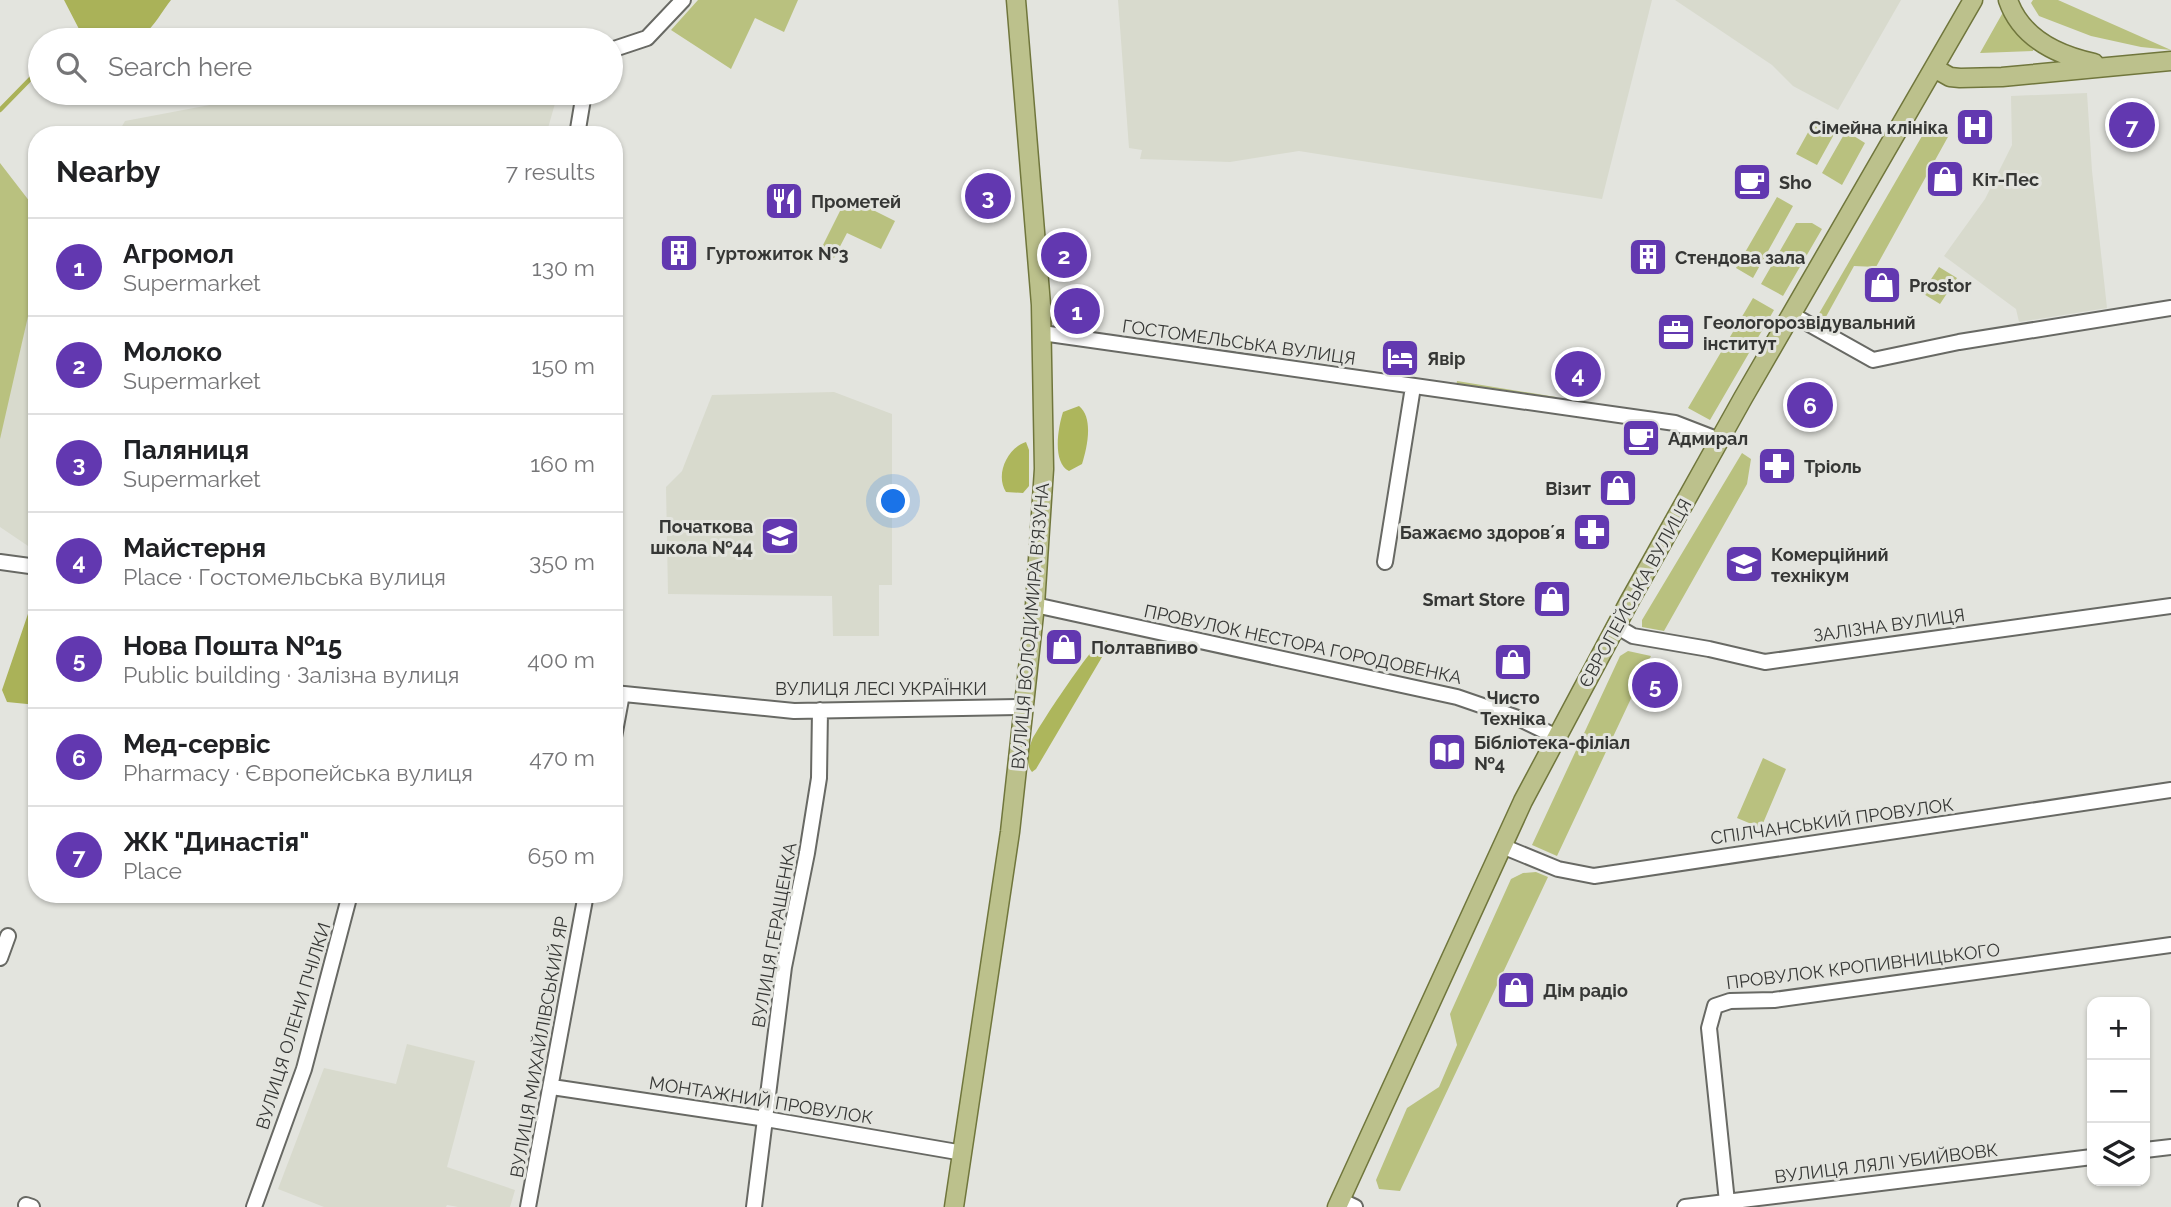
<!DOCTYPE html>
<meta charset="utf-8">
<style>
body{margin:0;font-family:Raleway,sans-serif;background:#f2f2f2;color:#202124}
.controls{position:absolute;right:21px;bottom:21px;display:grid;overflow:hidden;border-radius:14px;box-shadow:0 2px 5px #0004}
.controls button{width:63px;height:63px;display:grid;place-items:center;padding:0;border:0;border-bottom:2px solid #e0e0e0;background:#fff;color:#202124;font:35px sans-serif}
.you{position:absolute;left:894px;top:502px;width:24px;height:24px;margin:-18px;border:5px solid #fff;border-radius:50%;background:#1a73e8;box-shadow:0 0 0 10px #1a73e833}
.badge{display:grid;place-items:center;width:46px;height:46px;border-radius:50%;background:#6238b0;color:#fff;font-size:23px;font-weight:700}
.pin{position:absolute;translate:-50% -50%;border:4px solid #fff;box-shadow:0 2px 7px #0006}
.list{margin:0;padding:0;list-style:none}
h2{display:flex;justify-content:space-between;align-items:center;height:91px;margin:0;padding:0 28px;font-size:30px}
h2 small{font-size:23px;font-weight:400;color:#757577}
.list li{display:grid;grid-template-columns:46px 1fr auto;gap:21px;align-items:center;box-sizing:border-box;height:98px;padding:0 28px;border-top:2px solid #e0e0e0}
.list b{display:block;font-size:26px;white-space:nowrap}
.list p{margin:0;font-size:23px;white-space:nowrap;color:#757577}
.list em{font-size:23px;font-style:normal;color:#757577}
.icon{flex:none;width:38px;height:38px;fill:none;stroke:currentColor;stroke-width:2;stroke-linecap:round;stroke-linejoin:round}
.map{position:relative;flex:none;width:2171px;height:1207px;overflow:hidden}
.search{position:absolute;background:#fff;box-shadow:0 2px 5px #0004;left:28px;top:28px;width:595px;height:77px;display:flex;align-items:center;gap:18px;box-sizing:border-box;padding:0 24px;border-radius:38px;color:#757577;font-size:26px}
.panel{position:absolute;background:#fff;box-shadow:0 2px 5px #0004;left:28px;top:126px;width:595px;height:777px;border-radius:28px}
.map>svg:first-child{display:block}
.built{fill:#d8dacd}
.green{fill:#b9c17f}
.forest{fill:#adb65c}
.water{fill:#aab258}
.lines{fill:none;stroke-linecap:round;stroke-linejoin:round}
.stream{stroke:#aab258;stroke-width:4.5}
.minor-casing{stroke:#686964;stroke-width:18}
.major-casing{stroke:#70763c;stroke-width:21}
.minor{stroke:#fff;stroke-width:14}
.major{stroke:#bcc18c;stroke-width:18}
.labels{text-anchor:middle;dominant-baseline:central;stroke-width:6;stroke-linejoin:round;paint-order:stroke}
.poi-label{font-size:18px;font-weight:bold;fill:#363735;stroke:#e3e4de;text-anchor:start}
.street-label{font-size:18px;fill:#363735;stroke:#e3e4de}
</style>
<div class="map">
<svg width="2171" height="1207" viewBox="0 0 2171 1207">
<rect width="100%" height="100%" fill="#e3e4de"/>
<!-- built -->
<path class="built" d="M 1118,0 L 1652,0 L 1602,199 L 1299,151 L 1230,162 L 1140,159 L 1142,150 L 1129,148 Z
M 1675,0 L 1901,0 L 1838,110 L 1793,86 L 1772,65 Z
M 420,93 L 558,93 L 546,135 L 117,135 L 125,121 L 252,97 L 324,105 Z
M 2087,93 L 2092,171 L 2107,308 L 2019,322 L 2016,309 L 1944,256 L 1985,199 L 2012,145 L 2011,96 Z
M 37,276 L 37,552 L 0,527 L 0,436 Z
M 834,392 L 892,414 L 892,585 L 879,585 L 879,636 L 833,636 L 832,596 L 668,594 L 666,487 L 682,471 L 712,395 Z
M 407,1044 L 475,1061 L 447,1167 L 515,1190 L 510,1207 L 458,1207 L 447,1205 L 446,1207 L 324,1207 L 278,1189 L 324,1068 L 396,1084 Z"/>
<!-- green -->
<path class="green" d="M 698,0 L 798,0 L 784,32 L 755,18 L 731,69 L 671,30 Z
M 2033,0 L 2058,0 L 2171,50 L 2141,47 L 2091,36 L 2039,16 L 2031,3 Z
M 2006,7 L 2034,46 L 2033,51 L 1980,53 Z
M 1816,118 L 1837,129 L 1817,165 L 1796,154 Z
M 1929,124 L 1949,135 L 1876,267 L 1854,266 L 1822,324 L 1818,321 L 1817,317 Z
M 1846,131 L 1865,143 L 1842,185 L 1822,173 Z
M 0,163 L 37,211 L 37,277 L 0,439 Z
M 847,197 L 895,221 L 881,249 L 847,233 L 834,258 L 820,251 Z
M 1777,197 L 1793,206 L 1753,278 L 1736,268 Z
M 1796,223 L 1812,223 L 1822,229 L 1783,296 L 1761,284 Z
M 1939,267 L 1957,278 L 1940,304 L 1922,293 Z
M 1753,298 L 1774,310 L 1710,420 L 1688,408 Z
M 1457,381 L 1556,397 L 1555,403 L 1456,387 Z
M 1742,453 L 1751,459 L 1747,484 L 1664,631 L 1642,627 L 1642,620 Z
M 1628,651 L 1651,656 L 1557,856 L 1532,845 L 1620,656 Z
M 1763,758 L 1786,769 L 1761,828 L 1737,818 Z
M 1536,872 L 1548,877 L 1400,1191 L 1379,1189 L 1376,1180 L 1407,1108 L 1439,1087 L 1457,1045 L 1450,1014 L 1511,879 L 1523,873 Z"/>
<!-- forest -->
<path class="forest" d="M 1079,406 C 1094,418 1087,448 1082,464 L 1069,471 C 1052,462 1058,428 1063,412 Z
M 1026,442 L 1029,450 L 1029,486 L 1023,493 L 1006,492 C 995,475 1007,448 1026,442 Z
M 1103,640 L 1107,641 L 1109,645 L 1105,652 L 1036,769 L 1032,772 C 1025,764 1028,750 1032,740 C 1039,726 1092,645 1103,640 Z"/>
<!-- water -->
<path class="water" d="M 64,0 L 171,0 C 163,10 154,27 143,35 C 124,48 98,36 79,29 Z
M 37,605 L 37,705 L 7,702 L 2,690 L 30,608 Z"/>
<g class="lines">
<!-- stream -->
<path class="stream" d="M 0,110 L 40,69"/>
<!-- minor casing -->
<g class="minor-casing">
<path id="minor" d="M 611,50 L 647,38 L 683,0
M 577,135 L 584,93
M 1791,314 L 1873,360 L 1959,342 L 2171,308
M 1042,333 L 1675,423 L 1719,440
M 0,562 L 37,567
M 1385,562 L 1413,387
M 1035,605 L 1457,697 L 1518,718 L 1557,737
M 1616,626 L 1633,636 L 1709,649 L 1765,662 L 2171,606
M 614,693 L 794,711 L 1024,707
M 614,737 L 622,694
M 1502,846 L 1558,869 L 1594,876 L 2171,790
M 0,958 L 8,936
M 552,1087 L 766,1119 L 963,1153
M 2145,1150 L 2171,1147
M 1340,1200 L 1355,1207
M 1727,1202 L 1709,1028 L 1715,1006 L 1730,1001 L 1774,1000 L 2171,945
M 26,1205 L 32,1207
M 254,1207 L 304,1069 L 350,894
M 528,1207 L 586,894
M 754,1207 L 784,967 L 807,853 L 819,778 L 820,710
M 1685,1207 L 2092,1157"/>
</g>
<!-- major casing -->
<g class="major-casing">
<path id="major" d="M 2008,0 C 2021,38 2057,55 2094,63
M 1934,68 L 1950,77 L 1960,78 L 2002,77 L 2171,61
M 954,1207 L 1010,832 L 1035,605 L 1044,469 L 1041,305 L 1016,0
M 1337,1207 L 1523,801 L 1629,602 L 1743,398 L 1973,0"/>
</g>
<!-- minor -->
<use href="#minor" class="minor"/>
<!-- major -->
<use href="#major" class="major"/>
</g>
<!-- icons -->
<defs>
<g id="hospital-square" transform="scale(2.0125)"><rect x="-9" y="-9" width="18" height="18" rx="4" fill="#6238b0" stroke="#e3e4de"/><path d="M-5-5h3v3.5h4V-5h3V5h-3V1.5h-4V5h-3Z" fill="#fff"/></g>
<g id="shop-square" transform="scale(2.0125)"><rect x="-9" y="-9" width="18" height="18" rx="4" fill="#6238b0" stroke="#e3e4de"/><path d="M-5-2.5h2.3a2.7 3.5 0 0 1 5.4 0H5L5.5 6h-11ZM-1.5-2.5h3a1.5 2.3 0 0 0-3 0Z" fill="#fff"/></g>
<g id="cafe-square" transform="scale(2.0125)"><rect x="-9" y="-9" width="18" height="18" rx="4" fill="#6238b0" stroke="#e3e4de"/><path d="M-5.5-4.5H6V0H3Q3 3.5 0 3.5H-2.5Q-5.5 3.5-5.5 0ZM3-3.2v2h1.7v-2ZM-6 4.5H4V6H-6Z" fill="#fff"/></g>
<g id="restaurant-square" transform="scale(2.0125)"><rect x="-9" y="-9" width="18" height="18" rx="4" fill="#6238b0" stroke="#e3e4de"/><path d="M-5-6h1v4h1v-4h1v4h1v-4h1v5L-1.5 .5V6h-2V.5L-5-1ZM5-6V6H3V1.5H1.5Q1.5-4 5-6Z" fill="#fff"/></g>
<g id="building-square" transform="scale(2.0125)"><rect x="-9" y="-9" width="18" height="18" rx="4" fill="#6238b0" stroke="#e3e4de"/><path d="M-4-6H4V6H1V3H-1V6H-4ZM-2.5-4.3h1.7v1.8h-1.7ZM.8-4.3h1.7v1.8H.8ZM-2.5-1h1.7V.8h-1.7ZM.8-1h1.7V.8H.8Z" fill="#fff"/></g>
<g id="office-square" transform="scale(2.0125)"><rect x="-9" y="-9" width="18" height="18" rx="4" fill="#6238b0" stroke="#e3e4de"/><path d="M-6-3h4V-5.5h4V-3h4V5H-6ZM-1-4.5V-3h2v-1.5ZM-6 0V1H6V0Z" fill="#fff"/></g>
<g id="hotel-square" transform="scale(2.0125)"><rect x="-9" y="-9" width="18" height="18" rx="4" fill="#6238b0" stroke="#e3e4de"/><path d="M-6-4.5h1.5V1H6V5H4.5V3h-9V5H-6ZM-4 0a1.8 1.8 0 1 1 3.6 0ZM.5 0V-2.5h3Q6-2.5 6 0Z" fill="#fff"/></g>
<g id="pharmacy-square" transform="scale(2.0125)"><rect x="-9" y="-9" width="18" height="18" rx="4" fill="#6238b0" stroke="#e3e4de"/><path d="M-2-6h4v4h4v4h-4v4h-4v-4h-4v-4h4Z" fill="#fff"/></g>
<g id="school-square" transform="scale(2.0125)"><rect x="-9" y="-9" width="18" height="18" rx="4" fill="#6238b0" stroke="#e3e4de"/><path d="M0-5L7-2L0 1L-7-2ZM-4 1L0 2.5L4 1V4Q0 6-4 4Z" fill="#fff"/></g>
<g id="university-square" transform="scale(2.0125)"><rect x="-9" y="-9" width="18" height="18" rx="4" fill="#6238b0" stroke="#e3e4de"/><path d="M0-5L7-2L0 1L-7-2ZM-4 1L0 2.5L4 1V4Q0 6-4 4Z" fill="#fff"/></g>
<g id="library-square" transform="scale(2.0125)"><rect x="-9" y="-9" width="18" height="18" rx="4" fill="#6238b0" stroke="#e3e4de"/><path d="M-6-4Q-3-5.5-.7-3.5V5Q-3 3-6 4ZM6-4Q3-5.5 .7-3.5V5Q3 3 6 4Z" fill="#fff"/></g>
</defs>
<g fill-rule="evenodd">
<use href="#hospital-square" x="1975" y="127"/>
<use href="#shop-square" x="1945" y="179"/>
<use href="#cafe-square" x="1752" y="182"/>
<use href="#restaurant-square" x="784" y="201"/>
<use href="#building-square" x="679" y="253"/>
<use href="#building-square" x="1648" y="257"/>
<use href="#shop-square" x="1882" y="285"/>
<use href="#office-square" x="1676" y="332"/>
<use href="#hotel-square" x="1400" y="358"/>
<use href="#cafe-square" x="1641" y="438"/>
<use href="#pharmacy-square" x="1777" y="466"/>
<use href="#shop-square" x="1618" y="488"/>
<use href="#pharmacy-square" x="1592" y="532"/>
<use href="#school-square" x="780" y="536"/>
<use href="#university-square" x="1744" y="564"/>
<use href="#shop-square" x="1552" y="599"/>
<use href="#shop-square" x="1064" y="647"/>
<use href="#shop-square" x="1513" y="662"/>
<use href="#library-square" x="1447" y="752"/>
<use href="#shop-square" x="1516" y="990"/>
</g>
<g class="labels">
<!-- poi labels -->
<g class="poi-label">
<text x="1948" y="127" text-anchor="end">Сімейна клініка</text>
<text x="1972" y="179">Кіт-Пес</text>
<text x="1779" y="182">Sho</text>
<text x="811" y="201">Прометей</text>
<text x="706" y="253">Гуртожиток №3</text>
<text x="1675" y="257">Стендова зала</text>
<text x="1909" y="285">Prostor</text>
<text x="1703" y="322">Геологорозвідувальний<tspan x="1703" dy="21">інститут</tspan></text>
<text x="1427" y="358">Явір</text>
<text x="1668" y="438">Адмирал</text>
<text x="1804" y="466">Тріоль</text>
<text x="1591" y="488" text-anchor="end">Візит</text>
<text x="753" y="526" text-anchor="end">Початкова<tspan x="753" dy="21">школа №44</tspan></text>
<text x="1565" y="532" text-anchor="end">Бажаємо здоровʼя</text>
<text x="1771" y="554">Комерційний<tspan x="1771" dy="21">технікум</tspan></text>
<text x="1525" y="599" text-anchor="end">Smart Store</text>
<text x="1091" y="647">Полтавпиво</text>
<text x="1513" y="697" text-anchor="middle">Чисто<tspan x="1513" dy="21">Техніка</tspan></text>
<text x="1474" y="742">Бібліотека-філіал<tspan x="1474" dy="21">№4</tspan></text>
<text x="1543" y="990">Дім радіо</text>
</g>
<!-- street labels -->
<g class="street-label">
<text transform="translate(1239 342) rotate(8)">ГОСТОМЕЛЬСЬКА ВУЛИЦЯ</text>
<text transform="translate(1635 593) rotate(-61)">ЄВРОПЕЙСЬКА ВУЛИЦЯ</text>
<text transform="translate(1889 625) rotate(-8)">ЗАЛІЗНА ВУЛИЦЯ</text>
<text transform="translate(1030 626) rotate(-85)">ВУЛИЦЯ ВОЛОДИМИРА В'ЯЗУНА</text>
<text transform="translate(1303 644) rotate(12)">ПРОВУЛОК НЕСТОРА ГОРОДОВЕНКА</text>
<text x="881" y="688">ВУЛИЦЯ ЛЕСІ УКРАЇНКИ</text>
<text transform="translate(1832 821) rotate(-8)">СПІЛЧАНСЬКИЙ ПРОВУЛОК</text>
<text transform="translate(774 935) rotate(-80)">ВУЛИЦЯ ГЕРАЩЕНКА</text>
<text transform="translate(1863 966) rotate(-7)">ПРОВУЛОК КРОПИВНИЦЬКОГО</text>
<text transform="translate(293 1026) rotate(-73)">ВУЛИЦЯ ОЛЕНИ ПЧІЛКИ</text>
<text transform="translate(539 1047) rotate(-80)">ВУЛИЦЯ МИХАЙЛІВСЬКИЙ ЯР</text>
<text transform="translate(761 1100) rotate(9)">МОНТАЖНИЙ ПРОВУЛОК</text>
<text transform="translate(1886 1163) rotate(-7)">ВУЛИЦЯ ЛЯЛІ УБИЙВОВК</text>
</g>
</g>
</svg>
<div class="controls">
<button>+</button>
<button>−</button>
<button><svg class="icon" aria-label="layers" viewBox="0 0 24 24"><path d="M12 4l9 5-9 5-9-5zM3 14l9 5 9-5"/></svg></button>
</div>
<div class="you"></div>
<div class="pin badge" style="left:1077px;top:311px">1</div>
<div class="pin badge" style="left:1064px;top:255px">2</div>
<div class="pin badge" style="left:988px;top:196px">3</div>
<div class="pin badge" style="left:1578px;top:374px">4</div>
<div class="pin badge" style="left:1655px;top:685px">5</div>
<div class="pin badge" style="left:1810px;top:405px">6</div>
<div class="pin badge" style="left:2132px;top:125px">7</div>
<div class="search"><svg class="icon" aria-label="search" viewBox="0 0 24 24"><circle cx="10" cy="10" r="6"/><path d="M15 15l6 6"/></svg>Search here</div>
<section class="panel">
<h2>Nearby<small>7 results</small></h2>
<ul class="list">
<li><span class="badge">1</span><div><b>Агромол</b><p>Supermarket</p></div><em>130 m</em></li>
<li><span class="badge">2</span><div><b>Молоко</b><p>Supermarket</p></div><em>150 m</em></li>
<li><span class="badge">3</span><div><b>Паляниця</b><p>Supermarket</p></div><em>160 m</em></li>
<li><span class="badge">4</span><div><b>Майстерня</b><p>Place · Гостомельська вулиця</p></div><em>350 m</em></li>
<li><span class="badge">5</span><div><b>Нова Пошта №15</b><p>Public building · Залізна вулиця</p></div><em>400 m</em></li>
<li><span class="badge">6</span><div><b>Мед-сервіс</b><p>Pharmacy · Європейська вулиця</p></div><em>470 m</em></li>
<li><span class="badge">7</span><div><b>ЖК &quot;Династія&quot;</b><p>Place</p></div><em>650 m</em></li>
</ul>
</section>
</div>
